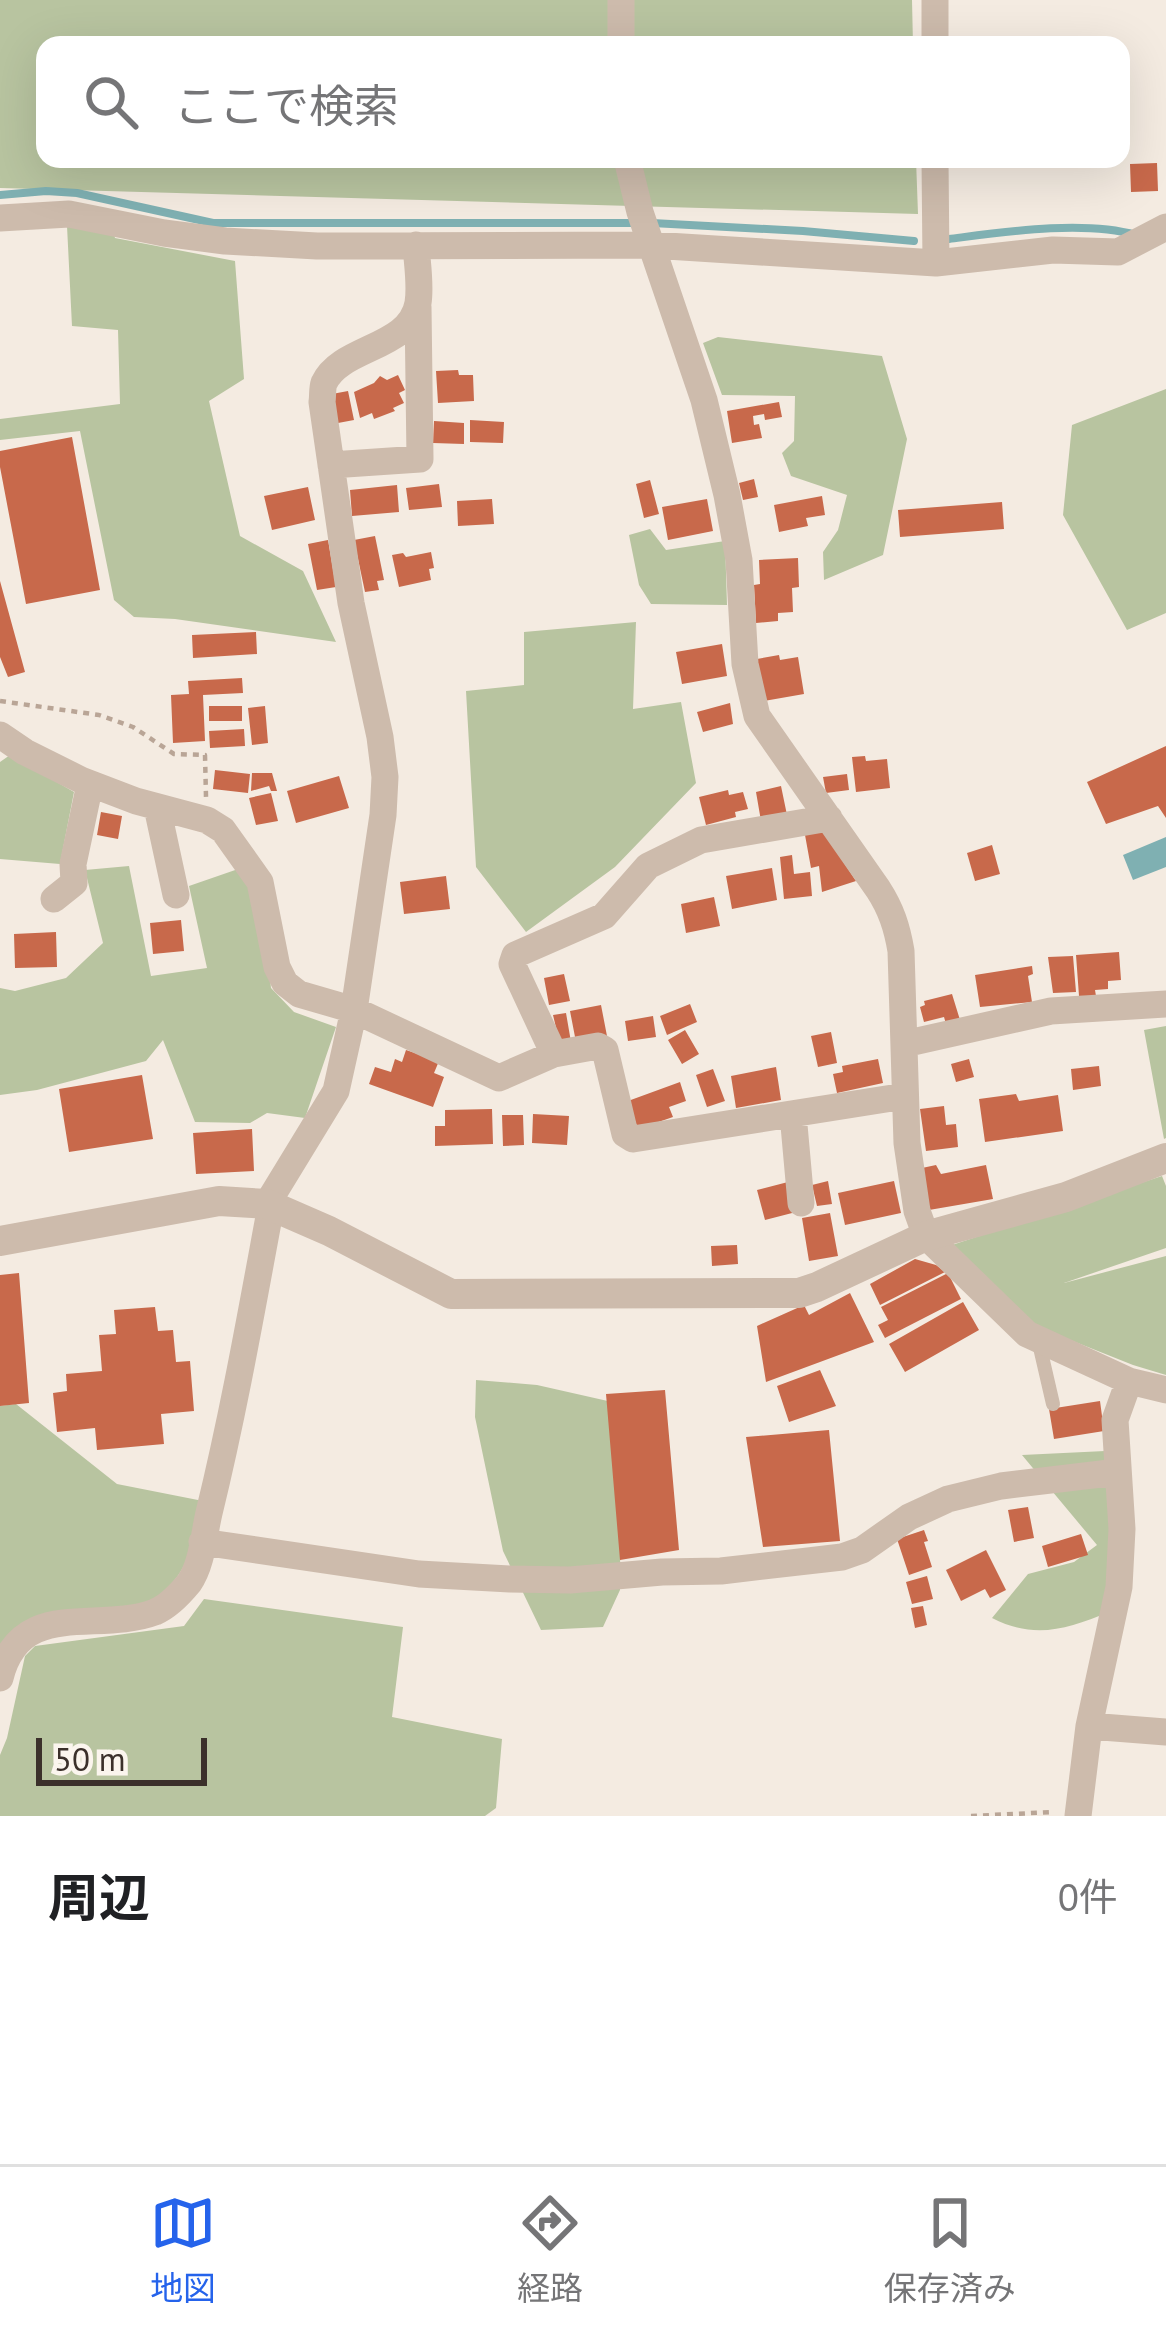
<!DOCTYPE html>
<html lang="ja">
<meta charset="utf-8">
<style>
body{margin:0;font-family:"PT Sans","Noto Sans JP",sans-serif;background:#f2f2f2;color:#202124}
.scale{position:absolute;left:36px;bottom:30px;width:171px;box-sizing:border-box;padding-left:12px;border:6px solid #3b302b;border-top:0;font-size:33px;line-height:42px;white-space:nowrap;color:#3b302b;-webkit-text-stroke:9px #fbf5ee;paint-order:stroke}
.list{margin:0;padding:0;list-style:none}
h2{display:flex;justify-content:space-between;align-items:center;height:156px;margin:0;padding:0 48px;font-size:51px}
h2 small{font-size:39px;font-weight:400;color:#757577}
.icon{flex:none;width:66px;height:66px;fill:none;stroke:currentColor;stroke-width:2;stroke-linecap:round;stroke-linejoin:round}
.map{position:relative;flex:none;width:1166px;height:1816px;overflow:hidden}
.search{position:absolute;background:#fff;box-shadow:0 12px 48px #0002;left:36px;right:36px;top:36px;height:132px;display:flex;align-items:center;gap:30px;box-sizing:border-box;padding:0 42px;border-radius:24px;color:#757577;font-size:45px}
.sheet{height:348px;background:#fff}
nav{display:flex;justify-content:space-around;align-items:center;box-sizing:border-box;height:168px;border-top:3px solid #e0e0e0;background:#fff;font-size:33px;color:#757577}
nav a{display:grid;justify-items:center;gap:6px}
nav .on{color:#2563eb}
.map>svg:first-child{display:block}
.green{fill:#b8c4a0}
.water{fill:#7fb0b2}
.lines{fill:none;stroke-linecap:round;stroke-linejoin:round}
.stream{stroke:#7fb0b2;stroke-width:8}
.building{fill:#c8694b}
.path{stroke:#b9a596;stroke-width:4.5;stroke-dasharray:6 6;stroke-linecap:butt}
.service{stroke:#cdbbac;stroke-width:14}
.minor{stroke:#cdbbac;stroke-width:27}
.tertiary{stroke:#cdbbac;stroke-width:30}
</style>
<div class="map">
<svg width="1166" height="1816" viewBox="0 0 1166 1816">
<rect width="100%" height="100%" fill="#f4ebe1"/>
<!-- green -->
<path class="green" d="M 0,0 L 912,0 L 913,45 L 45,45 L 45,159 L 916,159 L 918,214 L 0,188 Z
M 67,226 L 114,234 L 115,238 L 235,261 L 244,379 L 209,401 L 240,536 L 303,571 L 336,642 L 175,619 L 134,617 L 114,600 L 80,431 L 0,440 L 0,419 L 120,404 L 118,330 L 72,326 Z
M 718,337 L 882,356 L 907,439 L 883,555 L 824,580 L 823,552 L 838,530 L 847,495 L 791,476 L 782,453 L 794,441 L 795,396 L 722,395 L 703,343 Z
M 1166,389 L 1166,613 L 1127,630 L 1063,515 L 1072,425 Z
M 650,529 L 666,550 L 725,541 L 727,605 L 651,604 L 639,585 L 629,535 Z
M 636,622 L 633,709 L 681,702 L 696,783 L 615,867 L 526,932 L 476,867 L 466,691 L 524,685 L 524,632 Z
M 10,755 L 74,792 L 60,864 L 0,859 L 0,762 Z
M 129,866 L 151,976 L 207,968 L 189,886 L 241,868 L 260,882 L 271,988 L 294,1012 L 336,1027 L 305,1118 L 267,1113 L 250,1123 L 195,1122 L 163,1040 L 146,1061 L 37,1090 L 0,1095 L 0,988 L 15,991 L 66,978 L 103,943 L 85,870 Z
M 1166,1026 L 1166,1138 L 1164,1139 L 1144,1030 Z
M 1162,1176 L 1166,1186 L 1166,1248 L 1064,1283 L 1166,1256 L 1166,1375 L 1133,1365 L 1030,1324 L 952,1245 Z
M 476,1380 L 537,1385 L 621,1404 L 620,1590 L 603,1627 L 541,1630 L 503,1551 L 475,1417 Z
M 16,1404 L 117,1484 L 203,1501 C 190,1549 192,1572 150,1603 L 0,1646 L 0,1406 Z
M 1105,1451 L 1112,1554 L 1109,1612 C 1067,1629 1035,1640 992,1618 L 1028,1574 L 1074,1562 L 1097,1545 L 1022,1455 Z
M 204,1599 L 403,1627 L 392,1717 L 502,1739 L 496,1808 L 485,1816 L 0,1816 L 0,1755 L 7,1738 L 25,1656 L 35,1646 L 184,1626 Z"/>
<!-- water -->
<path class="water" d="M 1166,837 L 1166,867 L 1133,880 L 1123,855 Z"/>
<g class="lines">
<!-- stream -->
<path class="stream" d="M 0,195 L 46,191 L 77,193 L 213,223 L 637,223
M 652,223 L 803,231 L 914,241
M 949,239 C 1004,232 1083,220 1136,235"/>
</g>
<!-- building -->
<path class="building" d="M 1157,163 L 1158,191 L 1131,192 L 1130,164 Z
M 458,370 L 459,375 L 473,375 L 474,401 L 438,403 L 436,371 Z
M 398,375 L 405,390 L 399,393 L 404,403 L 393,408 L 395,411 L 374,419 L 372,413 L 360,418 L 354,392 L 374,383 L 380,376 L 387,380 Z
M 348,391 L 354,420 L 338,423 L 332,394 Z
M 779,402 L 782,417 L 765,420 L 764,414 L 753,416 L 754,425 L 759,424 L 762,438 L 732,443 L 727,411 Z
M 470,420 L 504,422 L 503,443 L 470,442 Z
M 434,421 L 464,423 L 464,444 L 433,443 Z
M 72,437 L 100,590 L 26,604 L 0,467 L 0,451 Z
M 754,479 L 758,497 L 743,500 L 739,483 Z
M 650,480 L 659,514 L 644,518 L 636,484 Z
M 439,484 L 442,507 L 409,510 L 406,488 Z
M 397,485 L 399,512 L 352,516 L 350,490 Z
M 308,487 L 315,520 L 272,530 L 264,496 Z
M 822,496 L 825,515 L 806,518 L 808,526 L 779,532 L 774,505 Z
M 492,499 L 494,524 L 458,526 L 457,501 Z
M 707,499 L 713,531 L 668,540 L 662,507 Z
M 1002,502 L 1004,529 L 900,537 L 898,510 Z
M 375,536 L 384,580 L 377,581 L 379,590 L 365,592 L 354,540 Z
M 328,540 L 336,587 L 317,590 L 308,544 Z
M 431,552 L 434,568 L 429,569 L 431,580 L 399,587 L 392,555 L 403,553 L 406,557 Z
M 798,558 L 799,587 L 792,588 L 793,612 L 778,613 L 778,621 L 756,623 L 754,585 L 760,584 L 759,560 Z
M 0,581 L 25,672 L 8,677 L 0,657 Z
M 256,632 L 257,654 L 193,658 L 192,635 Z
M 722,644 L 727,676 L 682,684 L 676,652 Z
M 779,655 L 780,660 L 798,657 L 804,694 L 764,701 L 757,659 Z
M 242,678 L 243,693 L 203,695 L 205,741 L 173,743 L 171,695 L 189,694 L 188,681 Z
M 730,703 L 733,724 L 703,732 L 697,712 Z
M 209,706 L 242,706 L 242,721 L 209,721 Z
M 265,706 L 268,743 L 252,745 L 248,708 Z
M 244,729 L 245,746 L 210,748 L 209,731 Z
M 1166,746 L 1166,818 L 1158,806 L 1106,824 L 1087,782 Z
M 865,756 L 866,761 L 887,759 L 890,788 L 856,792 L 852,757 Z
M 215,770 L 250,774 L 248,793 L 213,789 Z
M 252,773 L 272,773 L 277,791 L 271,791 L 269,786 L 251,791 Z
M 847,774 L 849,790 L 826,793 L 823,777 Z
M 339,776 L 349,808 L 296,823 L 287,791 Z
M 781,786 L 787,815 L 761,821 L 756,792 Z
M 728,790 L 729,795 L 743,792 L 748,809 L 735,812 L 736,817 L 706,825 L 699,797 Z
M 271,793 L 278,821 L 256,825 L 249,798 Z
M 101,812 L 122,816 L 118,839 L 97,835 Z
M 823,831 L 856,881 L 822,892 L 819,866 L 811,868 L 805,835 Z
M 992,845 L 1000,874 L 975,881 L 967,853 Z
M 792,855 L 794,874 L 810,872 L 812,896 L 784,899 L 780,857 Z
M 772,868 L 777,900 L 732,909 L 726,876 Z
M 446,876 L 450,909 L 404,914 L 400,882 Z
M 714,897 L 720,926 L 686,933 L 681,904 Z
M 181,920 L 184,951 L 153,954 L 150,923 Z
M 56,932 L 57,967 L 15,968 L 14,934 Z
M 1119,952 L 1121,980 L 1108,981 L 1108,989 L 1095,990 L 1096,996 L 1079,996 L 1076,955 Z
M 1073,956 L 1076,992 L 1053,993 L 1048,957 Z
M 1032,966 L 1033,974 L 1028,976 L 1032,1002 L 980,1007 L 975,975 Z
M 564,974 L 570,1001 L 549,1005 L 544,978 Z
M 952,994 L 960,1020 L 946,1024 L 944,1017 L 924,1022 L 920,1007 L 925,1005 L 924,1001 Z
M 690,1004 L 697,1022 L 667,1035 L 660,1016 Z
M 601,1005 L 607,1036 L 576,1042 L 570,1011 Z
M 566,1013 L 571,1042 L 560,1044 L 553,1015 Z
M 653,1016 L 656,1037 L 628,1041 L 625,1021 Z
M 685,1030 L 699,1054 L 682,1064 L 668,1040 Z
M 831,1032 L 837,1063 L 818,1067 L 811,1036 Z
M 406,1050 L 439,1061 L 434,1073 L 444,1077 L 433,1107 L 369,1084 L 375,1067 L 391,1072 L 395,1059 L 402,1062 Z
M 878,1059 L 883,1083 L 837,1093 L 833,1074 L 843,1072 L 842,1066 Z
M 969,1059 L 974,1077 L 956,1082 L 951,1064 Z
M 1099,1066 L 1101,1086 L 1073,1090 L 1071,1069 Z
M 776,1067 L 781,1100 L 736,1108 L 731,1076 Z
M 713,1069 L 725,1101 L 707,1107 L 696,1075 Z
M 142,1075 L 153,1139 L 69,1152 L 59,1089 Z
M 680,1082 L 686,1101 L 669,1107 L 673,1117 L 638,1129 L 628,1101 Z
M 1016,1094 L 1019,1101 L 1058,1095 L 1063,1131 L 985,1142 L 979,1099 Z
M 944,1106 L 946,1125 L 956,1124 L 958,1147 L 926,1151 L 920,1109 Z
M 492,1109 L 493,1144 L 435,1146 L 435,1126 L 445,1126 L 445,1110 Z
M 533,1114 L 569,1116 L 567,1145 L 532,1143 Z
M 502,1115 L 523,1115 L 524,1145 L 503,1146 Z
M 252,1129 L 254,1171 L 196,1174 L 193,1133 Z
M 936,1165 L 941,1174 L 986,1165 L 993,1199 L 929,1210 L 922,1168 Z
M 828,1181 L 832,1204 L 817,1206 L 812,1185 Z
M 894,1181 L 901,1213 L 845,1225 L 838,1193 Z
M 788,1182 L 796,1212 L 765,1220 L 757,1190 Z
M 830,1213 L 838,1256 L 809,1261 L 802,1218 Z
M 737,1245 L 738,1264 L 712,1266 L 711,1246 Z
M 915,1259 L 936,1265 L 945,1272 L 880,1305 L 870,1284 Z
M 19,1273 L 29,1403 L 0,1406 L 0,1275 Z
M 948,1273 L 961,1299 L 885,1338 L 878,1325 L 888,1320 L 881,1307 Z
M 850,1293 L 874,1342 L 766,1382 L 757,1326 L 804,1305 L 809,1315 Z
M 963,1302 L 979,1330 L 905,1372 L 889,1344 Z
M 155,1307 L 158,1331 L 173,1330 L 176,1362 L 190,1361 L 194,1411 L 161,1414 L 164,1444 L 97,1450 L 95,1428 L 57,1432 L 53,1393 L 67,1391 L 66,1374 L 102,1371 L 99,1335 L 116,1334 L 114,1310 Z
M 820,1370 L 836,1406 L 789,1422 L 777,1386 Z
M 665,1390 L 679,1550 L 620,1560 L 606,1394 Z
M 1100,1401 L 1104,1431 L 1054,1439 L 1049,1409 Z
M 829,1430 L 840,1541 L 763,1547 L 746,1437 Z
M 1028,1507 L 1034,1538 L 1014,1542 L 1008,1510 Z
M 924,1530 L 928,1541 L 924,1542 L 932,1567 L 909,1575 L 897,1539 Z
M 1081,1534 L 1088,1555 L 1048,1567 L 1042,1546 Z
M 986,1550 L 1006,1590 L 990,1598 L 985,1589 L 961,1601 L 946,1570 Z
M 927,1576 L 933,1599 L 912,1604 L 906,1582 Z
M 923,1606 L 927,1625 L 915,1628 L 911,1608 Z"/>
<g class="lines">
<!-- path -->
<path class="path" d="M 0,701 L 99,715 L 133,727 L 174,754 L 205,755 L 206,797
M 971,1816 L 1054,1812"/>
<!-- service -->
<path class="service" d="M 1038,1339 L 1053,1404"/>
<!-- minor -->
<path class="minor" d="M 935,0 L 935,45
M 621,45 L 621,0
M 627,159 L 640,212 L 704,400 L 727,495 L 739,560 L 745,664 L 757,716 L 878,889 C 891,909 897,927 901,951 L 907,1143 L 917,1211 L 926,1236 L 1027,1334 L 1129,1381 L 1166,1390
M 935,159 L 936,263
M 0,218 L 69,214 L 164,233 L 225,241 L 317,246 L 651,245 L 936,263 L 1053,250 L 1118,252 L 1166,227
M 331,465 L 420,459 L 418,307
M 0,735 L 25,752 L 81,780 L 136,801 L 207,820 L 223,830 L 260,882 L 277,967 L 285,983 L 299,994 L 354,1010 L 499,1078 L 554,1054 L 598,1046 L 605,1050 L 625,1134 L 633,1139 L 905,1096
M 157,807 L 176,895
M 54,899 L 74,883 L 73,864 L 90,784
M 904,1044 L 1051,1011 L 1166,1004
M 554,1054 L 512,964 L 515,955 L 604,916 L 648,866 L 701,840 L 829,818
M 793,1114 L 801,1203
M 267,1204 L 336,1091 L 354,1010 L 383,815 L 385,777 L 380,737 L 351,603 L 322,402 C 323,396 322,389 324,383 C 341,346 410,349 418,303 C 421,285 417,263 416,245
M 202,1542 L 419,1574 L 510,1579 L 570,1580 L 662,1572 L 721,1571 L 842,1557 L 862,1550 L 909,1517 L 948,1499 L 1001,1486 L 1118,1472
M 0,1678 C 20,1597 97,1634 155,1612 C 169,1606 180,1594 189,1583 C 202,1565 204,1534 209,1513 C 234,1411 252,1308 271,1206
M 1089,1726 L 1166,1732
M 1078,1816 L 1089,1726 L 1119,1587 L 1122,1529 L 1115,1420 L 1129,1381"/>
<!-- tertiary -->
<path class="tertiary" d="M 0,1241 L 219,1201 L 267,1204 L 329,1231 L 451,1294 L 799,1293 L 817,1287 L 926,1236 L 1066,1197 L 1166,1158"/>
</g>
</svg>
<div class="scale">50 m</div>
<div class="search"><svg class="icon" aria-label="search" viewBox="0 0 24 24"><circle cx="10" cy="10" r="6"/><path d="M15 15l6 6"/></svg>ここで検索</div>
</div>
<section class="sheet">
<h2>周辺<small>0件</small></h2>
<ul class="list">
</ul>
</section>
<nav>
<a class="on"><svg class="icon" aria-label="map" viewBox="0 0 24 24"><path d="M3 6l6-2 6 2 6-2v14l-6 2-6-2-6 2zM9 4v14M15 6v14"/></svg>地図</a>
<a><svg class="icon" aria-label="directions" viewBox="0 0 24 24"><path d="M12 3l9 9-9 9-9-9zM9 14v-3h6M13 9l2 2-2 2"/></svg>経路</a>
<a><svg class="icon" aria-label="saved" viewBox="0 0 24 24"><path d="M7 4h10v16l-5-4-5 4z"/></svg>保存済み</a>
</nav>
